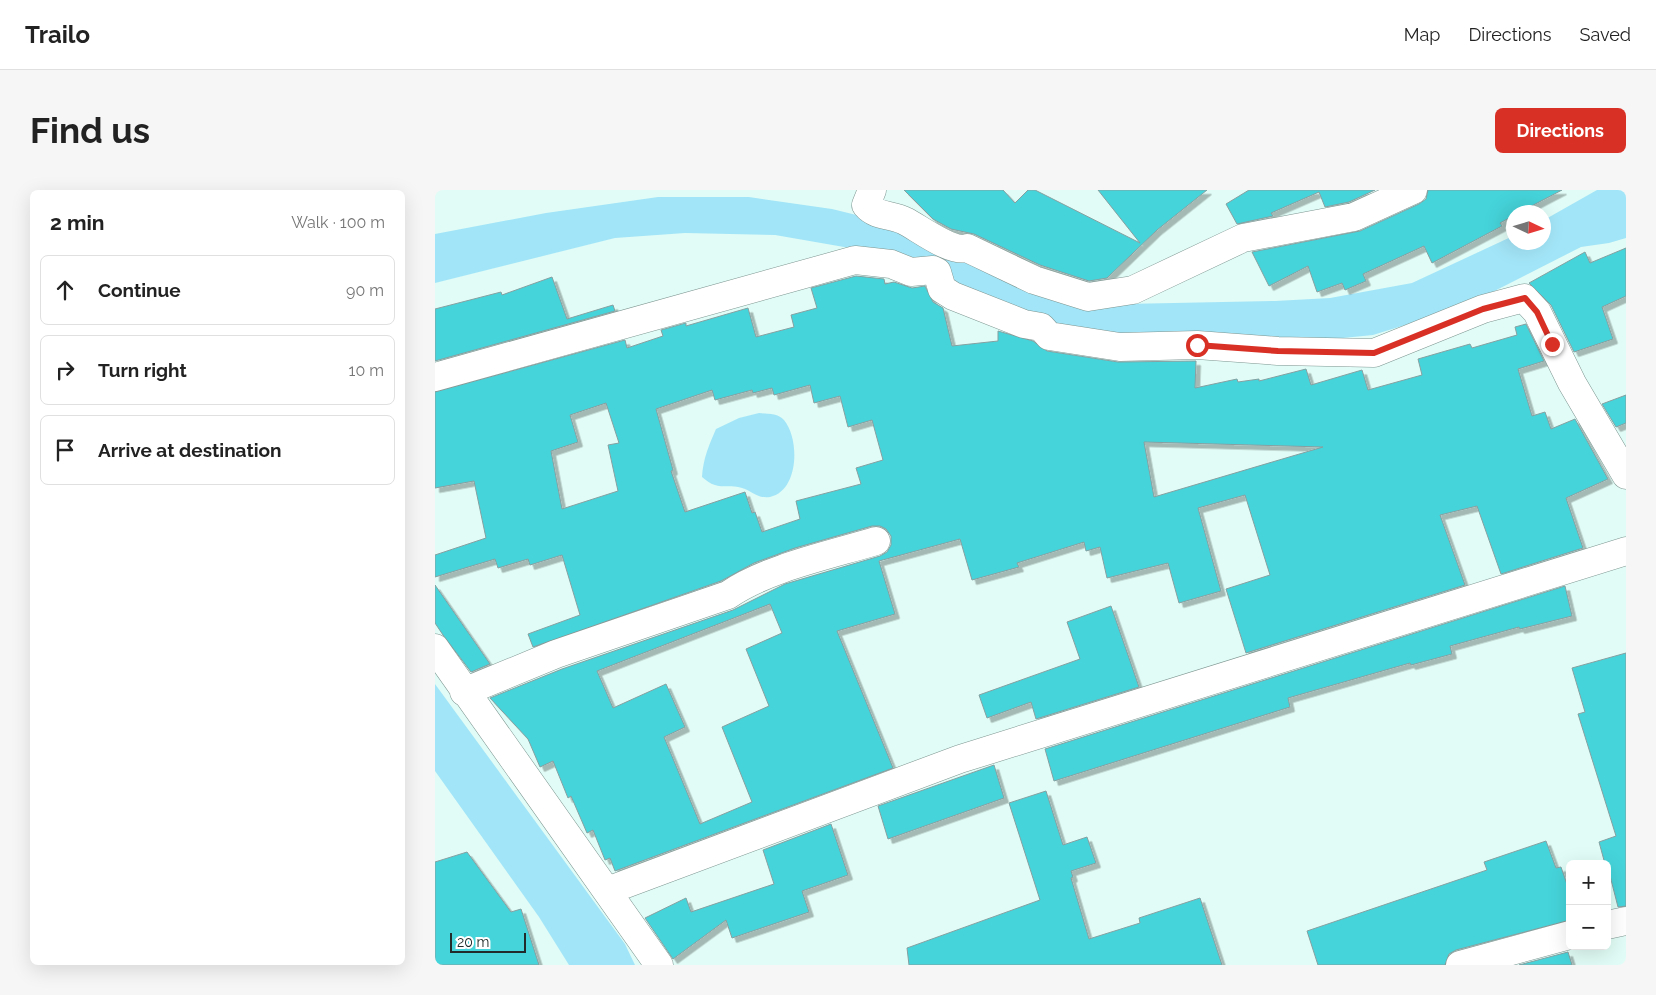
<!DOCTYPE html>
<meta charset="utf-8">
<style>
body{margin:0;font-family:Raleway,sans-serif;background:#f6f6f6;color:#222}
.controls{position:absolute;right:15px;bottom:15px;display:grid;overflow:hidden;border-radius:8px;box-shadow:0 5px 20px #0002}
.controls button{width:45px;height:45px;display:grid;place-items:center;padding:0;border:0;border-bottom:1px solid #e0e0e0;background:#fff;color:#222;font:25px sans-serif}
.compass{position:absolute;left:1071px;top:15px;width:45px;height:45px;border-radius:50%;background:#fff;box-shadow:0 5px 20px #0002;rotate:94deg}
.scale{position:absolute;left:15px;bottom:12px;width:76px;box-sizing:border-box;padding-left:5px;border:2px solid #212b29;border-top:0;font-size:14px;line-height:18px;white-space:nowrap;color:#212b29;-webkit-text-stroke:4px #fff;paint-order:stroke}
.stop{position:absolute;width:15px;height:15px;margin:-11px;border:4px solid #d93025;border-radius:50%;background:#fff}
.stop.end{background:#d93025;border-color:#fff;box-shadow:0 1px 5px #0008}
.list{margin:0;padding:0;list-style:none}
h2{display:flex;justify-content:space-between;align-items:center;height:65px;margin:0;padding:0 20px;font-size:21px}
h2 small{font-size:16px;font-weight:400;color:#767676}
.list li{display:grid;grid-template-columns:32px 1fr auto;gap:15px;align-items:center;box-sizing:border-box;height:70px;margin:0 10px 10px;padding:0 10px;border:1px solid #e0e0e0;border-radius:8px}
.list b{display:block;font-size:19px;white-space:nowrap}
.list em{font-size:16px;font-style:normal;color:#767676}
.icon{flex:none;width:28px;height:28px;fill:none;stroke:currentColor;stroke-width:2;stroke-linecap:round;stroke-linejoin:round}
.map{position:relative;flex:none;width:1191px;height:775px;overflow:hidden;border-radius:8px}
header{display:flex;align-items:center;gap:30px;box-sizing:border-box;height:70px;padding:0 25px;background:#fff;border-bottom:1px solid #e0e0e0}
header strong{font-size:24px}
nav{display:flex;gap:28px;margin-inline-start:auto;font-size:18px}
.intro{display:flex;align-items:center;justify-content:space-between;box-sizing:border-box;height:120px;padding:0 30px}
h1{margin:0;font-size:35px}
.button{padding:12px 22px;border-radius:8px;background:#d93025;color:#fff;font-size:18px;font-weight:700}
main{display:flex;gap:30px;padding:0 30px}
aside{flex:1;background:#fff;border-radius:8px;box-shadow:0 5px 20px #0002}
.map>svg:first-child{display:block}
.water{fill:#a3e5f8}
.building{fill:#44d4da;stroke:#86a0a1;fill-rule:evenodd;filter:url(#shadow)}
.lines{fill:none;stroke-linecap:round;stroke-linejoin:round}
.minor-casing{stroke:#7d9590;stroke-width:29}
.minor{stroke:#fff;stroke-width:28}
.route{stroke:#d93025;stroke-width:6}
</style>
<header>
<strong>Trailo</strong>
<nav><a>Map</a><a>Directions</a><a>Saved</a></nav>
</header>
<div class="intro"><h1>Find us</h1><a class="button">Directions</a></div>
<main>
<aside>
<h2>2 min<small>Walk · 100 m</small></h2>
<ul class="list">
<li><svg class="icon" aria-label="ahead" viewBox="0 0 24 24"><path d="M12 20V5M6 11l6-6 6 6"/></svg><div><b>Continue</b></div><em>90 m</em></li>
<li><svg class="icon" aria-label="right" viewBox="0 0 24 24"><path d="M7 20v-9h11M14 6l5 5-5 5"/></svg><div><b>Turn right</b></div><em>10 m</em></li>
<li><svg class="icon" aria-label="arrive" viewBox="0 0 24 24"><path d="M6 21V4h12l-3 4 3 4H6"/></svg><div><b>Arrive at destination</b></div></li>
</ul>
</aside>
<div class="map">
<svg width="1191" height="775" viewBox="0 0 1191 775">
<defs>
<filter id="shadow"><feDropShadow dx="4.5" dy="4.5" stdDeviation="0" flood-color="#0004"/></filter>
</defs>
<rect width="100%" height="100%" fill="#e1fcf6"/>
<!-- water -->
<path class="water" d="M 1162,0 L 1191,0 L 1191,48 L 1174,53 L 1146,57 L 1028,117 L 938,145 L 898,149 L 644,147 L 432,61 L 340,45 L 250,43 L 180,48 L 0,93 L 0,44 L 111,23 L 223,7 L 314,7 L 397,19 L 466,36 L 689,114 L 840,111 L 895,108 L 977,93 L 1078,46 L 1078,52 L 1108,52 L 1109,30 Z
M 324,223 C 333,224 343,223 349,230 C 365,249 364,301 335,307 C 323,309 317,301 307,298 C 289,293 284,302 267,287 C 268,269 274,255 281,239 L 304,228 Z
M 0,494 L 190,754 L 200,775 L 134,775 L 104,727 L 0,581 Z"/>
<!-- building -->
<path class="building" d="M 469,0 L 568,0 L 580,13 L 593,0 L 600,0 L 705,53 L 663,0 L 772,0 L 722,40 L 672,88 L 654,91 L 605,75 L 539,44 L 516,39 L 498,29 Z
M 814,0 L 940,0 L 914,12 L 890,17 L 884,2 L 836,23 L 838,26 L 802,34 L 791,14 Z
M 993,0 L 1127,0 L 1085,22 L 1078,22 L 1078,26 L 1065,33 L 1067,36 L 997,73 L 989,56 L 928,84 L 931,91 L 910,100 L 907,93 L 882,102 L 873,76 L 834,96 L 817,62 L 925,41 L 984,14 L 991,9 Z
M 1191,58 L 1191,106 L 1167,117 L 1178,149 L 1139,162 L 1116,115 L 1094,93 L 1150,62 L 1155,73 Z
M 421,86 L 449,89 L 450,94 L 459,92 L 477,98 L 490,96 L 498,112 L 508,118 L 517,156 L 563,151 L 563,141 L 598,151 L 612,161 L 683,172 L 761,171 L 760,198 L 802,189 L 803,192 L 824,189 L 824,191 L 871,179 L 876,195 L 927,180 L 933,200 L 987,185 L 983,169 L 1035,154 L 1037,158 L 1082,145 L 1080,137 L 1091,134 L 1109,171 L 1083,179 L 1097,226 L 1110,222 L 1116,239 L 1140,229 L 1173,289 L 1131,308 L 1148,358 L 1066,384 L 1042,316 L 1005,325 L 1030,395 L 811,463 L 791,399 L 835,385 L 810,305 L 763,318 L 786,401 L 744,413 L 733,373 L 672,388 L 665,357 L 651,361 L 649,352 L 582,373 L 584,377 L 537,390 L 525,349 L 444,371 L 460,424 L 402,441 L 458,578 L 180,681 L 175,668 L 170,670 L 158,640 L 152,643 L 136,606 L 133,608 L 118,571 L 105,577 L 93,549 L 55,508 L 127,479 L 298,420 L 350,394 L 445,366 L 452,362 L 456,355 L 456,346 L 451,339 L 445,336 L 437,336 L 360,358 L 319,373 L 286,391 L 98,457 L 93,444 L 145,425 L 127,365 L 95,375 L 93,369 L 63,378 L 60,369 L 0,387 L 0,365 L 51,348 L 39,291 L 0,298 L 0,202 L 190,150 L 192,158 L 228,146 L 226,140 L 251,133 L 251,136 L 313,118 L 321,147 L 359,137 L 356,125 L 382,118 L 376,98 ZM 375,195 L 379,213 L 405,206 L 413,237 L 437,230 L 448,270 L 421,278 L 426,294 L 361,311 L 365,329 L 327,342 L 320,322 L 317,323 L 310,302 L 250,322 L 236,281 L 238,280 L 221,219 L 277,200 L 280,210 L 317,200 L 318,203 L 337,198 L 339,205 ZM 171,213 L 184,253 L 173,255 L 183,301 L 127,319 L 116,261 L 143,252 L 135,225 ZM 709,252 L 888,257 L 719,307 ZM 335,414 L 347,443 L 311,459 L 334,516 L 287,537 L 317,612 L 265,634 L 229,547 L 250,537 L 231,494 L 178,518 L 162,481 Z
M 117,87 L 132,129 L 178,115 L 180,121 L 0,171 L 0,119 L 66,102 L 67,105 Z
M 1191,205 L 1191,233 L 1181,237 L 1167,214 Z
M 0,395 L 55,474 L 36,482 L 8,445 L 0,433 Z
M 1130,396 L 1137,426 L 1085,439 L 1084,437 L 1015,456 L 1017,464 L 976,475 L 975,473 L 853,508 L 855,517 L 619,591 L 610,559 Z
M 676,416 L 704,497 L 601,529 L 596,512 L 552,528 L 544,505 L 645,469 L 632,432 Z
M 1191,463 L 1191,716 L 1183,717 L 1172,674 L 1170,674 L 1164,652 L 1181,646 L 1143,524 L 1150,522 L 1137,478 Z
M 559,575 L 569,608 L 453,649 L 443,616 Z
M 611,601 L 628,655 L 652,647 L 661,673 L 636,681 L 638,687 L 636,688 L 654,749 L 705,733 L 704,728 L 765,708 L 787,775 L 474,775 L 472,758 L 605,710 L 574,613 Z
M 396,634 L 413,685 L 367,701 L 374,722 L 297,748 L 291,730 L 238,769 L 210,728 L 251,708 L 256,722 L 339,694 L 328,660 Z
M 1111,651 L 1121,678 L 1126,677 L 1135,703 L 1135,730 L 1021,760 L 1014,764 L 1010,775 L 883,775 L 872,741 L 1052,680 L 1049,672 Z
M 32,662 L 76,722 L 86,719 L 104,775 L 0,775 L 0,672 Z
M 1133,762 L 1137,775 L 1084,775 Z"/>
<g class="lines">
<!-- minor casing -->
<g class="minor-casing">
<path id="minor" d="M 437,0 L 431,15 C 441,27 457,24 470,31 C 484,38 516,63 532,58 L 599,90 L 653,107 L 698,100 L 808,48 L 919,27 L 978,0
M 0,187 L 420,70 L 456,74 L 476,82 L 498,80 L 502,82 L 507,99 L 518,106 L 589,134 L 606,137 L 614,146 L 685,157 L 762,155 L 843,161 L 939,163 L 1048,119 L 1089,108 L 1102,122 L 1137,193 L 1191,285
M 0,458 L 224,775
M 29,502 L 121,464 L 293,405 C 332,378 395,365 441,351
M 172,701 L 525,569 L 1191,361
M 1172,735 L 1191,731
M 1025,775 L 1135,745"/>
</g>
<!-- minor -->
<use href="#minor" class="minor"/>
</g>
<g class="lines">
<!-- route -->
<path class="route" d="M 762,155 L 843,161 L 939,163 L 1048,119 L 1090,108 L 1102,122 L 1117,154"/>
</g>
</svg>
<div class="controls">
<button>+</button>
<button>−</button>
</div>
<svg class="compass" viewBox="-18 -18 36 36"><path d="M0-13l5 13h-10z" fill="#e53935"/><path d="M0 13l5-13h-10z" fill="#767676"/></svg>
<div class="scale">20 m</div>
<div class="stop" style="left:762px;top:155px"></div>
<div class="stop end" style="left:1117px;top:154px"></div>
</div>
</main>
